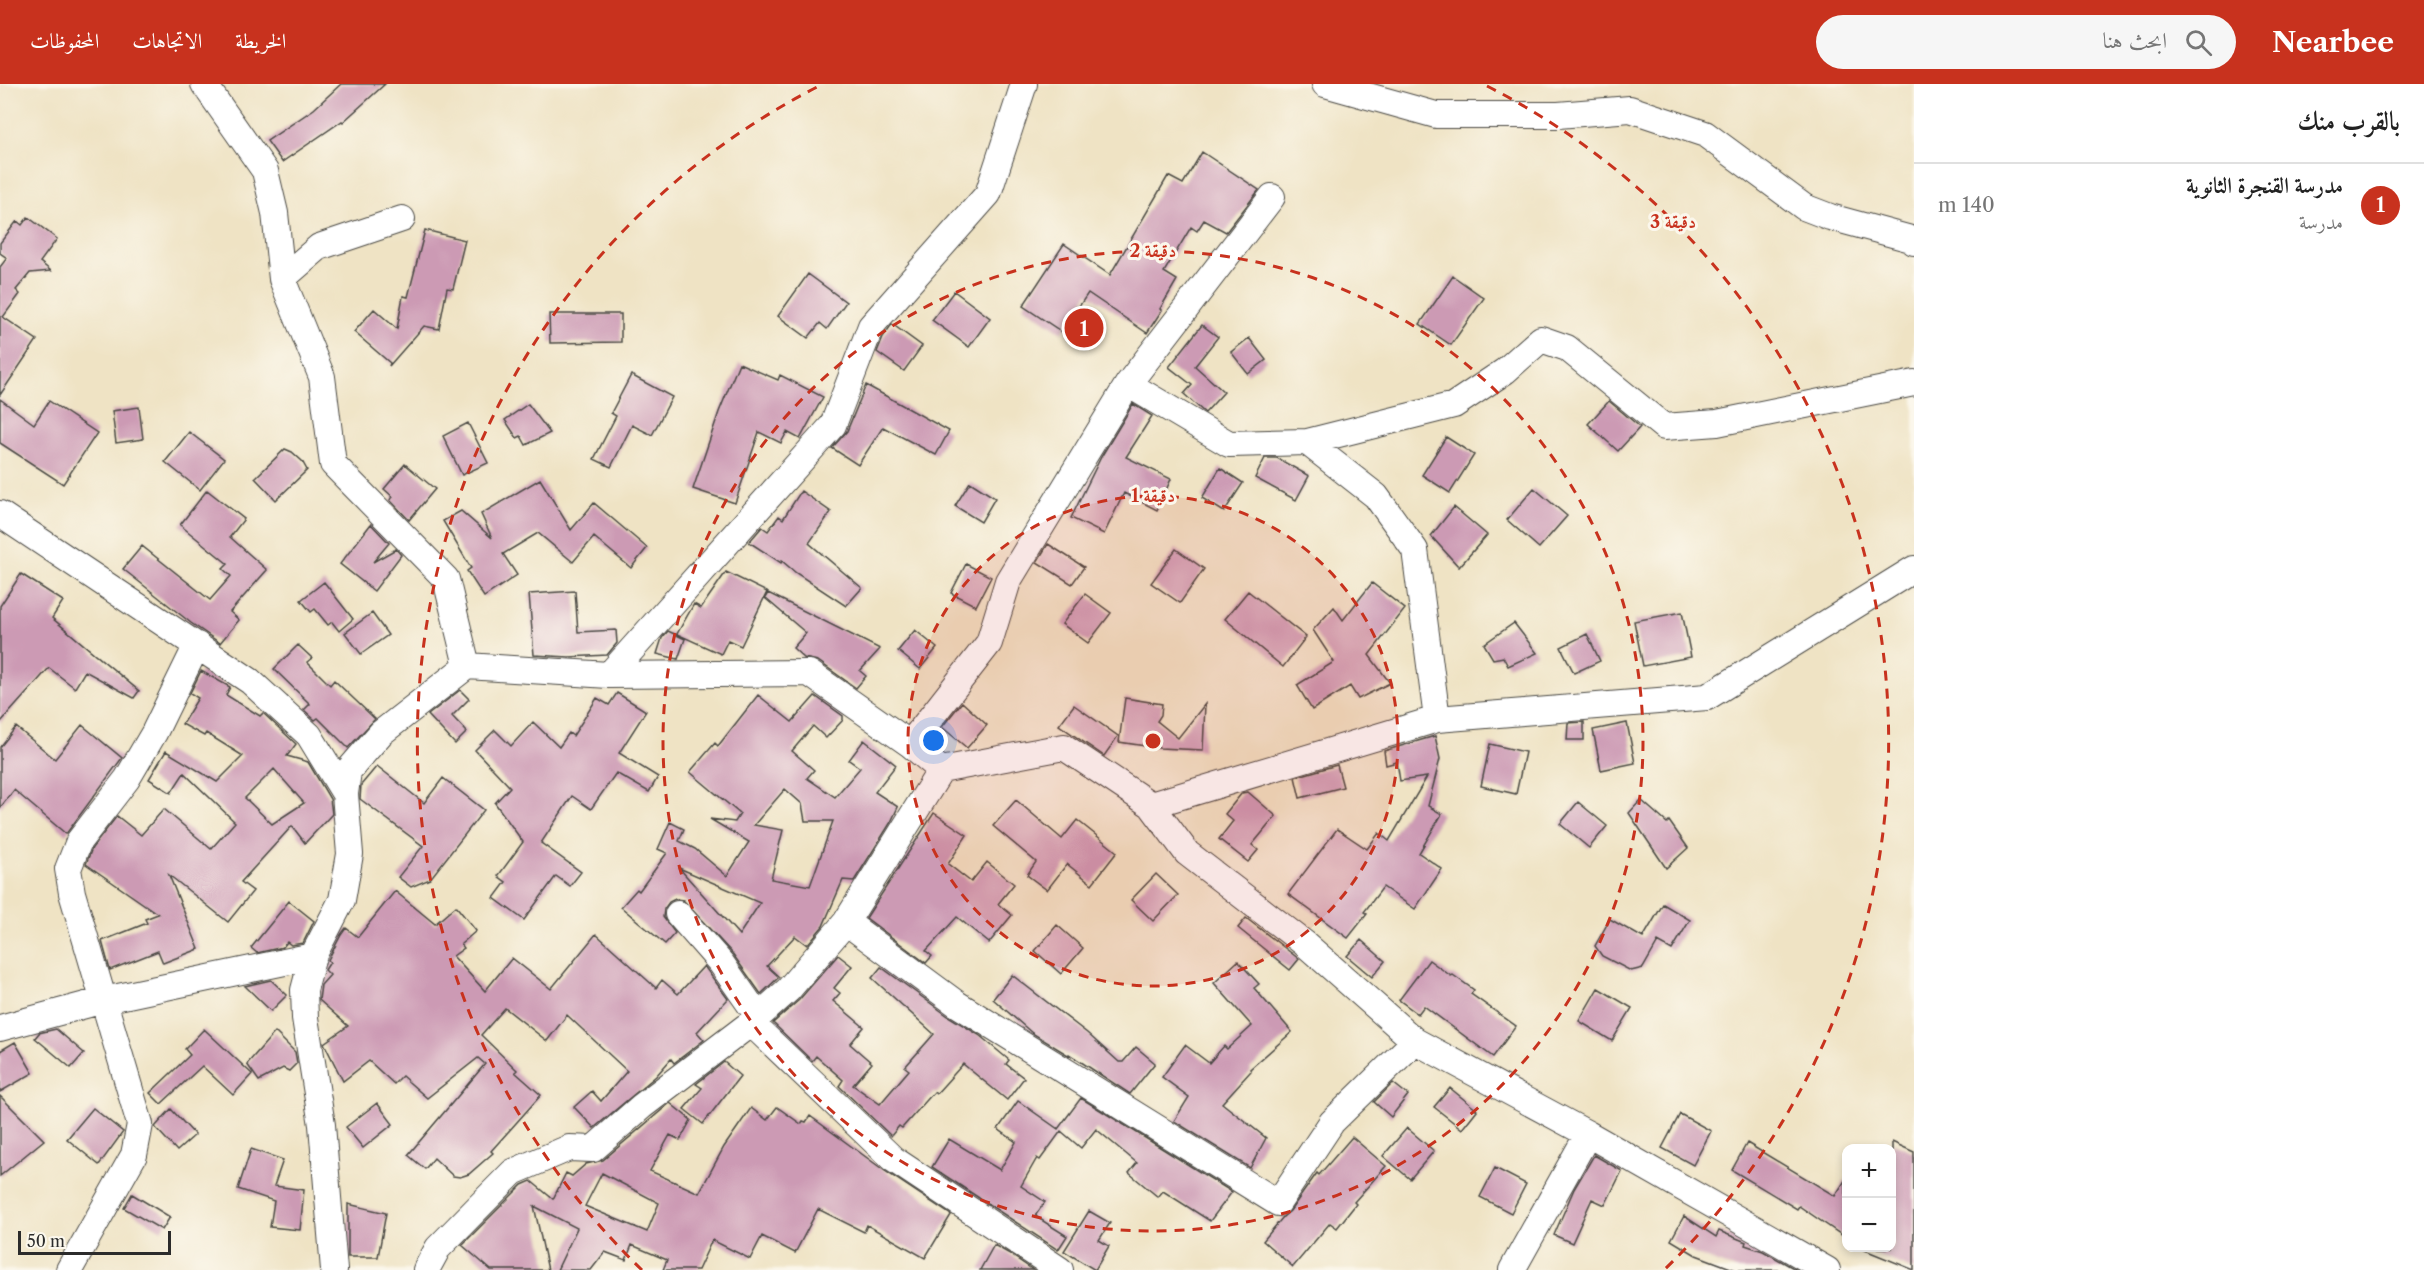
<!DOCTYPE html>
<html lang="ar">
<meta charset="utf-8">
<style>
body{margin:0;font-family:"Libre Caslon Text",Amiri,serif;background:#f6f6f6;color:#222;direction:rtl}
.controls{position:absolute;right:18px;bottom:18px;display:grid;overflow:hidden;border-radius:12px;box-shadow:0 3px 9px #0003}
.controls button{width:54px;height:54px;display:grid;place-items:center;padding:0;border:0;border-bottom:2px solid #e0e0e0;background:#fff;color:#222;font:30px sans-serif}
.scale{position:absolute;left:18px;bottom:15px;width:153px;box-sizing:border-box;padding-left:6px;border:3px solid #2b2b2b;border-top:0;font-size:16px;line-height:21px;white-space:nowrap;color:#2b2b2b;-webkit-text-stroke:4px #fbf7ec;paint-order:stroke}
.you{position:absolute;left:934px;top:657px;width:21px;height:21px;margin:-15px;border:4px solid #fff;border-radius:50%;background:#1a73e8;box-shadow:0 0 0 9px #1a73e833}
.badge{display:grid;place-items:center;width:39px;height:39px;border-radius:50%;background:#c8321e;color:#fff;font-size:20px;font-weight:700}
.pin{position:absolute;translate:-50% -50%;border:3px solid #fff;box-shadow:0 2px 6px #0006}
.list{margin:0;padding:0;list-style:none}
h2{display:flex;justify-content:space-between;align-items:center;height:78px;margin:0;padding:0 24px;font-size:26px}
h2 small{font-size:20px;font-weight:400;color:#767676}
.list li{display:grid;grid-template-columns:39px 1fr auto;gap:18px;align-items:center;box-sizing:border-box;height:84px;padding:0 24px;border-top:2px solid #e0e0e0}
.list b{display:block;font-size:22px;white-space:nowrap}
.list p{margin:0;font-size:20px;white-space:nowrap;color:#767676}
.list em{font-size:20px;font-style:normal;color:#767676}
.icon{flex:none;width:33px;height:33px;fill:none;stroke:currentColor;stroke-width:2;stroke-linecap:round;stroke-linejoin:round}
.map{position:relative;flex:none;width:1914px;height:1186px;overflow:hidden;direction:ltr}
header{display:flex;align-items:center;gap:36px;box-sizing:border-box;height:84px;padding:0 30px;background:#c8321e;color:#fff}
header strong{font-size:28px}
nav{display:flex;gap:33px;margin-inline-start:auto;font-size:21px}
.search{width:420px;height:54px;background:#f6f6f6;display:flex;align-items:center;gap:15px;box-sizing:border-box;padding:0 21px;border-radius:33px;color:#767676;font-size:22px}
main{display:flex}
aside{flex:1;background:#fff}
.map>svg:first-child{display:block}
.building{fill:#cc9ab4;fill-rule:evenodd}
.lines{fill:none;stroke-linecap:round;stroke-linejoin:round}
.minor-casing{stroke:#484742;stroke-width:28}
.minor{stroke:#fff;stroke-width:26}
.ring{fill:none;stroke:#c8321e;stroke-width:3;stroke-dasharray:10 8}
.centre{fill:#c8321e;stroke:#fbf7ec;stroke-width:3}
.ring-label{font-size:18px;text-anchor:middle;font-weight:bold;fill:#c8321e;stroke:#fbf7ec;stroke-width:6;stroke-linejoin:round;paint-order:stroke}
</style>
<header>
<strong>Nearbee</strong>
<div class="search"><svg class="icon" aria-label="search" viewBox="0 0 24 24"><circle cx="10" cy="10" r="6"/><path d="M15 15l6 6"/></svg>ابحث هنا</div>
<nav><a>الخريطة</a><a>الاتجاهات</a><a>المحفوظات</a></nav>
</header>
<main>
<aside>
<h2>بالقرب منك<small></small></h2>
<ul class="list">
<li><span class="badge">1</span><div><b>مدرسة القنجرة الثانوية</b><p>مدرسة</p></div><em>140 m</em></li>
</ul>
</aside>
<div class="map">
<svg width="1914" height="1186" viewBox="0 0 1914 1186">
<rect width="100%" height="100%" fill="#fbf7ec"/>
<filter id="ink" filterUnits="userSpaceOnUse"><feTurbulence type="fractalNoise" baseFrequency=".0167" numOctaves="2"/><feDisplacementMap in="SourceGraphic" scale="12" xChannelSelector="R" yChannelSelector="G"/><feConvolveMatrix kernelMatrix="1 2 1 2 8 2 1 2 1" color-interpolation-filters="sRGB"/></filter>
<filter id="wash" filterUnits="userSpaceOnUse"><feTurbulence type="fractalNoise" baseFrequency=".008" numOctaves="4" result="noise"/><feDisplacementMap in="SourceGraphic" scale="24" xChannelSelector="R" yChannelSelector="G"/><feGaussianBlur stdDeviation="1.35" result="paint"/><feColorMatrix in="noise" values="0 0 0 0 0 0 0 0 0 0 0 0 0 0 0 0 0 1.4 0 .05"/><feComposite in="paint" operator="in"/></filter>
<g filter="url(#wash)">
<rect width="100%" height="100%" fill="#efe3c4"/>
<g id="blocks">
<!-- building -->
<path class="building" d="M 341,0 L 385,0 L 343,38 L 342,37 L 282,78 L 267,57 L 314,25 Z
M 1202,68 L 1259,106 L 1226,148 L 1204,136 L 1197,147 L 1191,143 L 1164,188 L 1177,196 L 1160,225 L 1162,226 L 1147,249 L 1088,209 L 1062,248 L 1023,222 L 1064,160 L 1110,191 L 1168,92 L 1183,100 Z
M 28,133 L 57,155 L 40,178 L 51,187 L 30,189 L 16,206 L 20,210 L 3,233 L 37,256 L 0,311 L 0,183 L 7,174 L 0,169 L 0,159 L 17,137 L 22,141 Z
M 425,146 L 465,156 L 453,205 L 447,204 L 439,245 L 424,242 L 389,282 L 390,279 L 354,248 L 374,225 L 397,245 L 403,212 L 408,213 Z
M 808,190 L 846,218 L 827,245 L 820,239 L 808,254 L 778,232 Z
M 1453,192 L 1484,214 L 1451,261 L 1420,240 Z
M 954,207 L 990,234 L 969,263 L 932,236 Z
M 549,230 L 621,230 L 621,258 L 550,259 Z
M 892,240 L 922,262 L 904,287 L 877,268 L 883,253 Z
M 1202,241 L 1218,253 L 1195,282 L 1224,308 L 1205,329 L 1184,310 L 1192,301 L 1169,283 Z
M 1249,254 L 1266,276 L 1248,290 L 1231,268 Z
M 739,279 L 778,296 L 780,291 L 823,313 L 800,355 L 787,348 L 781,359 L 759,348 L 735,419 L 693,405 L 719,328 Z
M 631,291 L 672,313 L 652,351 L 632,341 L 611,383 L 594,375 L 616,332 L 611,329 Z
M 866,301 L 949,347 L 936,371 L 883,343 L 858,381 L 832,364 L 847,347 Z
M 0,315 L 34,340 L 49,317 L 97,349 L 63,400 L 0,359 Z
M 1609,317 L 1640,343 L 1618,367 L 1588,340 Z
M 528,320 L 550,349 L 526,361 L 521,352 L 517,354 L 505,336 Z
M 1133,320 L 1152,332 L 1126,373 L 1171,395 L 1157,426 L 1124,409 L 1104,450 L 1071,434 L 1101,373 Z
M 139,323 L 143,355 L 116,359 L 112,327 Z
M 468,339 L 488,379 L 462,391 L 443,352 Z
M 189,348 L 224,375 L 200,406 L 165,378 Z
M 1446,353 L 1474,371 L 1450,409 L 1422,391 Z
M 285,365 L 292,368 L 302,377 L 307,386 L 276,416 L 255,394 Z
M 1265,374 L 1277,374 L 1309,392 L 1296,416 L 1255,394 Z
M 405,380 L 435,405 L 409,436 L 390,416 L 393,413 L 384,405 Z
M 1220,384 L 1243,399 L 1224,428 L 1202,414 Z
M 540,395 L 571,446 L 594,419 L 647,464 L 631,484 L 594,453 L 573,478 L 538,449 L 503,470 L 517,491 L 484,513 L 467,487 L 471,484 L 443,437 L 461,427 L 492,454 L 481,430 Z
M 970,398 L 995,414 L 981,438 L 955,422 Z
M 1534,404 L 1567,432 L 1539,464 L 1507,436 Z
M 207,406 L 244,435 L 230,453 L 267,486 L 230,528 L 239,536 L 220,559 L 191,539 L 123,485 L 142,462 L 210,516 L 231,492 L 223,485 L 228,480 L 180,441 Z
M 801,407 L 831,428 L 809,459 L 862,504 L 846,522 L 796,489 L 782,477 L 781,479 L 749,458 L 762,443 L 768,447 L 779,432 L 783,435 Z
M 1454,423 L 1487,451 L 1459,483 L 1431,452 Z
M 371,440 L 389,459 L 373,478 L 396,465 L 401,471 L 374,507 L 340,480 Z
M 1048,460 L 1084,483 L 1072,500 L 1037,478 Z
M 1176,465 L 1204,485 L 1180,519 L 1151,499 Z
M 966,480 L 991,493 L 976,522 L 951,509 Z
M 726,488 L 767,508 L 741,562 L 728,556 L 721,570 L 677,550 L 694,520 L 701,524 Z
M 21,490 L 63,517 L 52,534 L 139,607 L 134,614 L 85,587 L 75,604 L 49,584 L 0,639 L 0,522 Z
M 324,498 L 353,535 L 339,547 L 332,538 L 328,541 L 315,525 L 311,528 L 301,516 Z
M 1372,499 L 1405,525 L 1369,571 L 1390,599 L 1358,615 L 1350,602 L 1312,626 L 1297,601 L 1334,578 L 1313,546 L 1334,523 L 1343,536 Z
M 575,507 L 578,548 L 616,546 L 617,559 L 607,571 L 569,573 L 534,571 L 529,510 Z
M 1248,507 L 1306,553 L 1283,583 L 1225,535 Z
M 768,509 L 880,565 L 860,587 L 866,592 L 856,604 L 818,577 L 804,574 L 793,564 L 806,549 L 765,514 Z
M 1085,510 L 1111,529 L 1088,559 L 1062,540 Z
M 1682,528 L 1691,573 L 1643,582 L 1634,537 Z
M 372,529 L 388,551 L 361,570 L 345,549 Z
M 1514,539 L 1537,569 L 1508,582 L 1503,573 L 1493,575 L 1484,560 Z
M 915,546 L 937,564 L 920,585 L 898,567 Z
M 668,547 L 685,555 L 678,575 L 657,570 L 662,554 Z
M 1587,550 L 1600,577 L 1574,589 L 1561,563 Z
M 298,561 L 312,574 L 307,578 L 330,601 L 334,596 L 375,635 L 348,664 L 318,634 L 315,636 L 304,626 L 310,620 L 274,585 Z
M 201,587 L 230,603 L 226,611 L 260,632 L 263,629 L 296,660 L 287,672 L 308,678 L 330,715 L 332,730 L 305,759 L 292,742 L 241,798 L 253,807 L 228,838 L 169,791 L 199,865 L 163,879 L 158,867 L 110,886 L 102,857 L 147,839 L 145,835 L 158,830 L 86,780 L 92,764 L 117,732 L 141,751 L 164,725 L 211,765 L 235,738 L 184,689 L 171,709 L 149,695 L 166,667 L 217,698 L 243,672 L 206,649 L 204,652 L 182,640 L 198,614 L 190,609 ZM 274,685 L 304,719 L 272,740 L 245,714 Z
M 460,606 L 469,615 L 452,632 L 467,648 L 455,660 L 428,631 Z
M 617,609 L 646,627 L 619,669 L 658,693 L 649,708 L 616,689 L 591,725 L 572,712 L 541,759 L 581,788 L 570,802 L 556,792 L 524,836 L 494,814 L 506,798 L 498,792 L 523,758 L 495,719 L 510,703 L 475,666 L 495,646 L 511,662 L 533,638 L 559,663 L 569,649 L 573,652 L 597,614 L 609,621 Z
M 758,611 L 792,638 L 815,612 L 843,632 L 843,636 L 826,654 L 813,642 L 792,667 L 814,686 L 807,694 L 835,713 L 860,684 L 849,676 L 864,656 L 896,681 L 875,708 L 898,723 L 891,738 L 854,797 L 843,796 L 823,842 L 807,861 L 795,852 L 767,882 L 779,893 L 761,910 L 732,869 L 683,816 L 675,815 L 669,818 L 664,825 L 663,833 L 675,849 L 665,860 L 621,823 L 637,805 L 639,807 L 667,769 L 658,765 L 670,738 L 684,745 L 679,757 L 695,765 L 727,792 L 749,758 L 710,735 L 735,738 L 740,730 L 690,688 L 715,659 L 718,662 ZM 785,705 L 802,720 L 805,737 L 833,737 L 810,802 L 771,795 L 783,746 L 754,741 ZM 679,784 L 760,819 L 739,851 Z
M 1125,614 L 1162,620 L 1161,631 L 1157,637 L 1178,654 L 1205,620 L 1203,666 L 1159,664 L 1119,658 Z
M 962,618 L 987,641 L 967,664 L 942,643 Z
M 1074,621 L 1118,652 L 1104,672 L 1059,641 Z
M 1584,638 L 1584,656 L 1567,656 L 1568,639 Z
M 1627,639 L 1635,679 L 1601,686 L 1593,646 Z
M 82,641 L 122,674 L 66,750 L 14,706 L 0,724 L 0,663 L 16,643 L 55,675 Z
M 1435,652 L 1440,675 L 1428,722 L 1442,730 L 1419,769 L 1442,785 L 1415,825 L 1383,803 L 1364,828 L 1367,830 L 1348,854 L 1288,810 L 1337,745 L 1367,765 L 1379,749 L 1389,757 L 1427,693 L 1400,697 L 1397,678 L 1386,681 L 1384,667 Z
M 1490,660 L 1525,668 L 1516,710 L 1481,702 Z
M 1337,681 L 1343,703 L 1300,714 L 1295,693 Z
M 377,682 L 424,719 L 443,694 L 484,726 L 430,795 L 411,803 L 398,793 L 423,762 L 360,715 L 361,701 Z
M 1248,708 L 1276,732 L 1252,761 L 1258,766 L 1248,778 L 1219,755 L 1233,737 L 1225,730 L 1242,709 Z
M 1016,716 L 1062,755 L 1077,736 L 1117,768 L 1092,800 L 1067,780 L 1047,806 L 1027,791 L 1036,778 L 993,742 Z
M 1641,716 L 1667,739 L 1669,737 L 1688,764 L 1666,784 L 1629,729 Z
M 1578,718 L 1607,742 L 1589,764 L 1560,740 Z
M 934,729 L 967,751 L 948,780 L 971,798 L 987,778 L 1014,800 L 998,820 L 1012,831 L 989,859 L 957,833 L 926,867 L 932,872 L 926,879 L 866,834 Z
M 1156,790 L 1178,811 L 1153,837 L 1131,816 Z
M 395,807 L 435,840 L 456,822 L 476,847 L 461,860 L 464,864 L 453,872 L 485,907 L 512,874 L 551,905 L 596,850 L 656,904 L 662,896 L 678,910 L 704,882 L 728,915 L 697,948 L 704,956 L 674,979 L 671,975 L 656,992 L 594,1044 L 574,1023 L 592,1007 L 601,1017 L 627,987 L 567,931 L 547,957 L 505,924 L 481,951 L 517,986 L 515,988 L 541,1011 L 491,1067 L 493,1069 L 469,1090 L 460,1093 L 453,1092 L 434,1074 L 425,1085 L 408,1071 L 485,980 L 478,974 L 427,1014 L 402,992 L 394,1000 L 369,977 L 343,997 L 324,959 L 348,942 L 319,916 L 321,901 L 330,891 L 325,886 L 330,878 L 328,876 L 341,851 L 346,844 L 358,853 Z
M 289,817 L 314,837 L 303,859 L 291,861 L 287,858 L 283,863 L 257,869 L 251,864 Z
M 1663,820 L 1690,836 L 1672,866 L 1658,858 L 1643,884 L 1631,887 L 1602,872 L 1595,862 L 1610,835 L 1643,854 Z
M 1246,834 L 1299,875 L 1290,886 L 1238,844 Z
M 1057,841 L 1083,864 L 1061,890 L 1035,867 Z
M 1361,856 L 1385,877 L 1372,893 L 1347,872 Z
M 838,871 L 852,882 L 834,904 L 840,909 L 833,917 L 864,943 L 850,960 L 872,979 L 853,1001 L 880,1020 L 909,986 L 905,983 L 934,950 L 872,894 L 881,883 L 948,932 L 979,951 L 1009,976 L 1006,980 L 1024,994 L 1007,1016 L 963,980 L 936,1010 L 934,1008 L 902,1044 L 899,1042 L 891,1052 L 839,1002 L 843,996 L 816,972 L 812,977 L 773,939 L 799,916 Z
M 1429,876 L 1451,892 L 1453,891 L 1474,906 L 1471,910 L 1516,942 L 1493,973 L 1424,922 L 1418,930 L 1399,916 Z
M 1238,877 L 1259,900 L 1254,904 L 1292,948 L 1250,985 L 1251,987 L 1222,1019 L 1266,1054 L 1250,1084 L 1174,1037 L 1189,1013 L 1162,993 L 1185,961 L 1209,979 L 1224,962 L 1227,965 L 1252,942 L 1214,899 Z
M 1012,891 L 1087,949 L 1119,978 L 1123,978 L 1136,963 L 1155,979 L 1130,1010 L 1069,970 L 1068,971 L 1032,949 L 993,915 Z
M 271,896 L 287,911 L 271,927 L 245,902 Z
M 1598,904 L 1632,924 L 1612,957 L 1579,937 Z
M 56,945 L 84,969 L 71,984 L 35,954 L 39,949 Z
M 204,945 L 252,990 L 233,1011 L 202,982 L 161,1020 L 150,1009 L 190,971 L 185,965 Z
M 275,948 L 295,968 L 297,979 L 289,987 L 283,984 L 259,997 L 247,980 Z
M 15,958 L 33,989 L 0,1008 L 0,967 Z
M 724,978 L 740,992 L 703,1040 L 684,1025 L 702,1004 L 696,1000 Z
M 1393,999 L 1408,1011 L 1391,1033 L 1374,1018 Z
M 1450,1004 L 1477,1026 L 1462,1045 L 1434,1023 Z
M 0,1012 L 44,1056 L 0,1092 Z
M 1081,1014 L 1232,1108 L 1210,1137 L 1163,1107 L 1158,1113 L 1129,1089 L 1137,1079 L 1096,1045 L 1081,1064 L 1061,1047 L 1040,1076 L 1037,1074 L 1021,1102 L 1045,1118 L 1035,1132 L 1067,1152 L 1058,1166 L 932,1083 L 949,1055 L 1000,1086 L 1016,1058 L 998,1045 L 1018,1017 L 1058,1045 Z
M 377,1019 L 393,1040 L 363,1064 L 346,1043 Z
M 670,1019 L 691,1036 L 680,1056 L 670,1051 L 650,1087 L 699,1109 L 724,1063 L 751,1024 L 767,1036 L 777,1023 L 801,1040 L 803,1037 L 806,1038 L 810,1032 L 885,1087 L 951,1131 L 925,1174 L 867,1141 L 864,1148 L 818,1125 L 795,1169 L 762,1152 L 750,1175 L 712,1156 L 698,1186 L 663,1186 L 667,1176 L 632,1161 L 626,1176 L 605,1168 L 591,1186 L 557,1186 L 577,1144 L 534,1122 L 548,1186 L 491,1186 L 462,1161 L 522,1101 L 531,1097 L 553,1115 L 566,1089 L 572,1092 L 586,1080 L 603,1076 ZM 602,1089 L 659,1119 L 647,1148 L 585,1122 Z
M 93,1024 L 123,1048 L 99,1081 L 67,1055 Z
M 171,1025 L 195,1051 L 177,1067 L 155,1043 Z
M 1680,1030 L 1711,1047 L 1693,1081 L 1662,1064 Z
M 1407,1044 L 1434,1067 L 1410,1095 L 1383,1072 Z
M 1352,1053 L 1386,1082 L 1354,1118 L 1356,1120 L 1337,1144 L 1330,1139 L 1293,1183 L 1263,1157 L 1283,1133 L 1290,1127 L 1317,1089 L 1319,1091 Z
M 1892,1058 L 1914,1068 L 1914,1186 L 1860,1164 L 1892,1164 Z
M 1747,1059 L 1835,1112 L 1846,1095 L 1846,1154 L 1799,1122 L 1797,1125 L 1732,1086 Z
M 251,1065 L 283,1076 L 274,1102 L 304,1106 L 300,1146 L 270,1143 L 274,1117 L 238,1105 Z
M 1594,1071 L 1622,1087 L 1605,1121 L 1592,1115 L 1572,1159 L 1554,1151 L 1574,1105 Z
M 1495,1084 L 1526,1100 L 1511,1129 L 1480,1113 Z
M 132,1110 L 170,1133 L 162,1146 L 124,1124 Z
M 348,1120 L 386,1129 L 378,1173 L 348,1173 Z
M 1089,1127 L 1110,1139 L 1099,1156 L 1109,1162 L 1095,1186 L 1064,1167 Z
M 1684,1132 L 1716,1153 L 1719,1147 L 1746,1158 L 1745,1161 L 1763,1167 L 1797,1186 L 1736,1186 L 1696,1171 L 1671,1156 Z
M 994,1161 L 1008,1169 L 1033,1186 L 980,1186 Z"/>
</g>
</g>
<g filter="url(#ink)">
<use href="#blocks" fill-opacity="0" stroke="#484742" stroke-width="1.5"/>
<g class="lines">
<!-- minor casing -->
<g class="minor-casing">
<path id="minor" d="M 204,0 L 265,87 L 275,129 L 282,195 L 322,293 L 333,380 L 446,495 L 467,582
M 1325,0 L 1436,31 L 1558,31 L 1630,25 L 1705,50 L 1804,123 L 1830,133 L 1911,155 L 1914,158
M 282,195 L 319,163 L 402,135
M 1128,300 L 1272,113
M 1307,358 L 1454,321 L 1505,287 L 1541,255 L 1567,264 L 1664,343 L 1717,339 L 1914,299
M 0,430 L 250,597 L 309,651 L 345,710
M 609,591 L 833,341 L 871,242 L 988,110 L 1024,0
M 910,660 L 989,559 L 1008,497 L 1128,300 L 1229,360 L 1307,358 L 1376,412 L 1415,466 L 1437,635
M 1151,721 L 1187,769 L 1304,859 L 1415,957 L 1588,1050 L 1827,1186
M 678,830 L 721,879 L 758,932
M 846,838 L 957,920 L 1278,1119 L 1332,1038 L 1415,957
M 313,872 L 342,816 L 350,770 L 345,710 L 348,687 L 381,649 L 467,582 L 609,591 L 809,589 L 910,660 L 941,686 L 1064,663 L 1151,721 L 1437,635 L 1707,613 L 1914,485
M 751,939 L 788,906 L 846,838 L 941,686
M 0,944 L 104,916 L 313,872 L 304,906 L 305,934 L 322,1041 L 334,1186
M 69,1186 L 134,1071 L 140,1040 L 72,809 L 68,785 L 79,757 L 127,695 L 154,649 L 197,561
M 426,1186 L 438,1164 L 513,1088 L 569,1064 L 593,1065 L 642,1022 L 751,939 L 893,1075 L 1060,1186
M 1512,1186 L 1588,1050"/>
</g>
<!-- minor -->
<use href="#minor" class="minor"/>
</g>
</g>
<!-- distance rings -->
<circle cx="1153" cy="657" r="245" fill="#c8321e" fill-opacity=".12"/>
<g class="ring">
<circle cx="1153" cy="657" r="245"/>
<circle cx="1153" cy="657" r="490"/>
<path d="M642 1186A735 735 0 0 1 819 2M1487 2A735 735 0 0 1 1664 1186"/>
</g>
<circle cx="1153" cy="657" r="9" class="centre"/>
<g class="ring-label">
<text x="1673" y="144">3 دقيقة</text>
<text x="1153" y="173">2 دقيقة</text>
<text x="1153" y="418">1 دقيقة</text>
</g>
</svg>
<div class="controls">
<button>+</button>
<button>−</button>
</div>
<div class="scale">50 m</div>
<div class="you"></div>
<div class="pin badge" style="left:1084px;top:244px">1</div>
</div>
</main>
